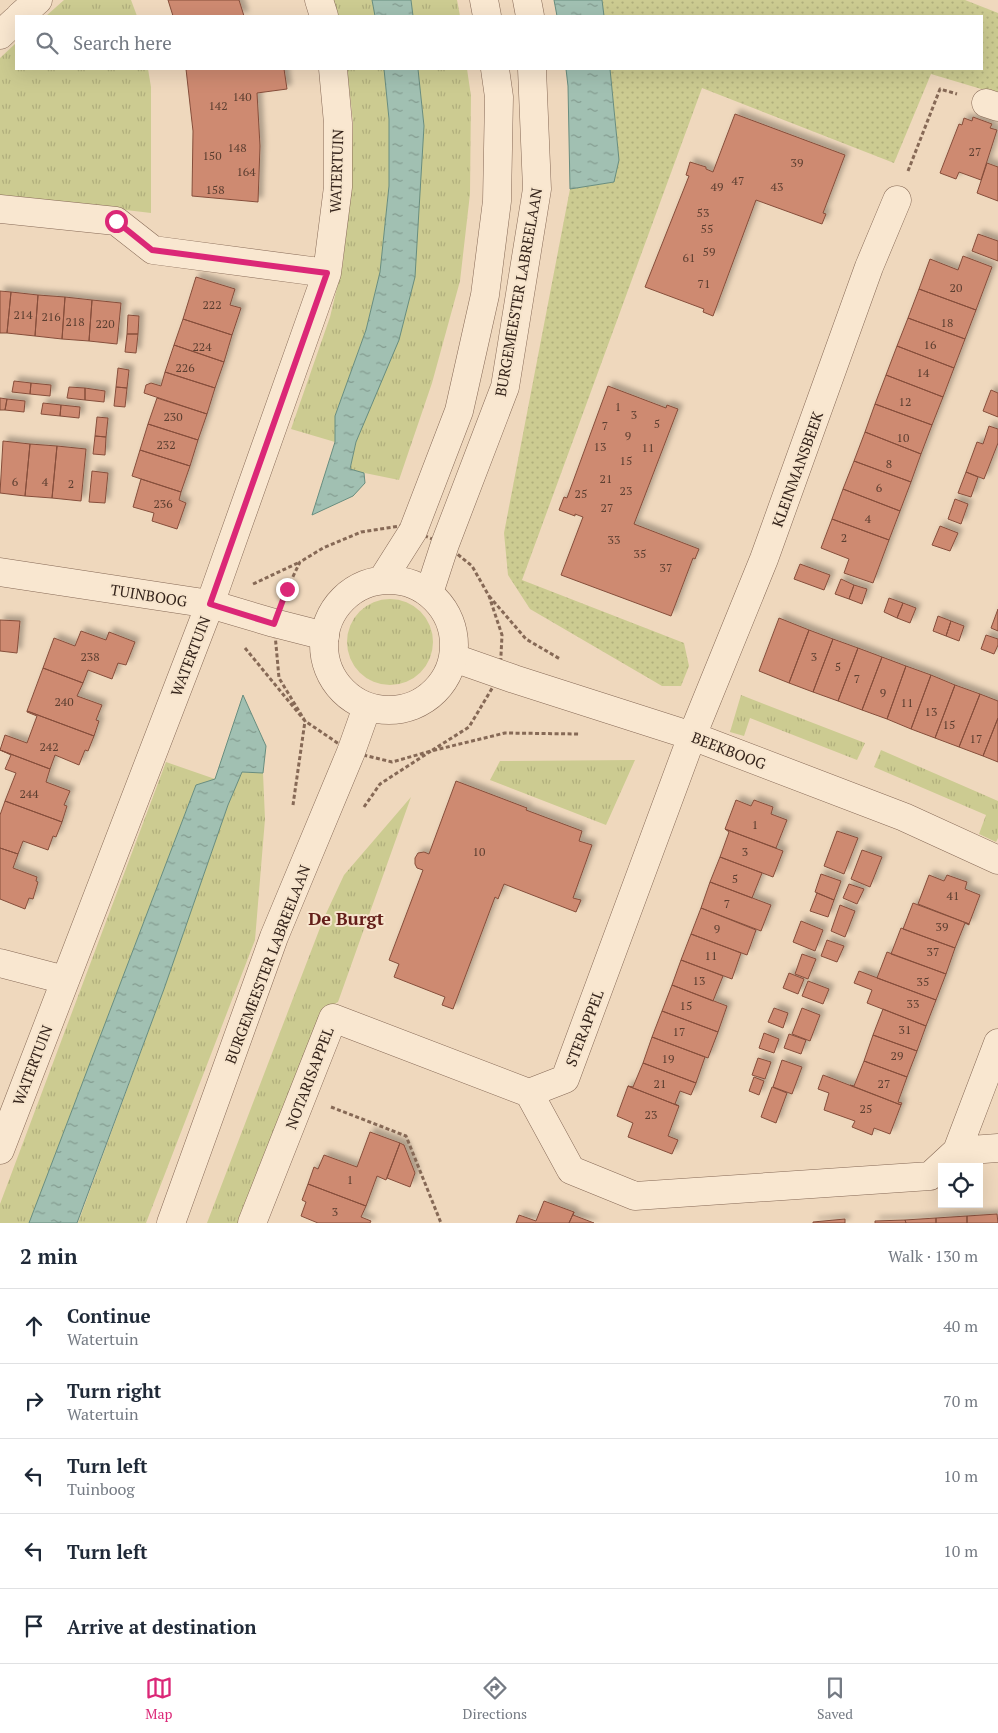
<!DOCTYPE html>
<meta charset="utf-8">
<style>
body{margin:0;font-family:"PT Serif",serif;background:#f2f2f3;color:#1f2937}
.controls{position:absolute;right:15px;bottom:15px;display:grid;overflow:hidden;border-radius:0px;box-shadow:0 5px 20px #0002}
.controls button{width:45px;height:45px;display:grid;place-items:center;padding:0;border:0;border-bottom:1px solid #e0e1e3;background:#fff;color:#1f2937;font:25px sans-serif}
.stop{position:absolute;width:15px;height:15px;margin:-11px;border:4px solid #db2777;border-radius:50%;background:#fff}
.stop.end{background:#db2777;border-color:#fff;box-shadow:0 1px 5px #0008}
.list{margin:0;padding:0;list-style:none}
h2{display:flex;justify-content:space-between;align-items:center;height:65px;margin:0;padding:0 20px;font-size:21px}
h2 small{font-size:16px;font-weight:400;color:#747a83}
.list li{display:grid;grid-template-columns:32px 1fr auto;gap:15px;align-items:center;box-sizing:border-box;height:75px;padding:0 20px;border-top:1px solid #e0e1e3}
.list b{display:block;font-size:19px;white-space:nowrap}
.list p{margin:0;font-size:16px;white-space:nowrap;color:#747a83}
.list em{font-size:16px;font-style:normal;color:#747a83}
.icon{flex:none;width:28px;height:28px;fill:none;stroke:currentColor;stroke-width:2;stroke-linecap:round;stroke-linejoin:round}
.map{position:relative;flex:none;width:998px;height:1223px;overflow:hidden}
.search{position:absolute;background:#fff;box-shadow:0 5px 20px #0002;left:15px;right:15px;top:15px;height:55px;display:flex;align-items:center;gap:12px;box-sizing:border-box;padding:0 18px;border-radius:0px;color:#747a83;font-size:19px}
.sheet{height:440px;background:#fff}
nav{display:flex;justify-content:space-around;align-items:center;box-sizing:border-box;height:70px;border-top:1px solid #e0e1e3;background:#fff;font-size:14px;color:#747a83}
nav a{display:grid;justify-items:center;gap:2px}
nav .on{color:#db2777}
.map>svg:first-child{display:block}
.grass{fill:url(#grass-tufts)}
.park{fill:url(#park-dots)}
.water{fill:url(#water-ripples);stroke:#688d7f}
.building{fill:#ce8a71;stroke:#864e3b;filter:url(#shadow)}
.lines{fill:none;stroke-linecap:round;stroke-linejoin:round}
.minor-casing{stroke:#866956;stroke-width:29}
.tertiary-casing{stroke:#866956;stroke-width:29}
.path{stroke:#866956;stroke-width:3;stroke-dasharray:4 2.5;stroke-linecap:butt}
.minor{stroke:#f9e7d0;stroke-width:28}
.tertiary{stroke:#f9e7d0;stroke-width:28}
.route{stroke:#db2777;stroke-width:6}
.labels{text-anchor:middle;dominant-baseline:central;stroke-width:4;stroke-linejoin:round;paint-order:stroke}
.number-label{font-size:12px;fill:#5b3e30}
.street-label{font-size:15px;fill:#35241b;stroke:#f6e4cc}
.quarter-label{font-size:18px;font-weight:bold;fill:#631e19;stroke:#f6e4cc}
</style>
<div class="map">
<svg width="998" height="1223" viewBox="0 0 998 1223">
<defs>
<pattern id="grass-tufts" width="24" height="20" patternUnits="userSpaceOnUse" patternTransform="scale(1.25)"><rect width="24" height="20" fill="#cccb91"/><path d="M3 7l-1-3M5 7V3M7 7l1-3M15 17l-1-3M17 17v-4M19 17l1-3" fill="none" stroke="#b0ae7c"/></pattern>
<pattern id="park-dots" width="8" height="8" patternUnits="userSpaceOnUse" patternTransform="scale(1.25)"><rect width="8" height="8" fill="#cccb91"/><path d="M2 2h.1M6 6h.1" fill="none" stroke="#b0ae7c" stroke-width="1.8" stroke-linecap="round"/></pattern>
<pattern id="water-ripples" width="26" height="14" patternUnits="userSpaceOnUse" patternTransform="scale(1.25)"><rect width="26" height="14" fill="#a1c0b2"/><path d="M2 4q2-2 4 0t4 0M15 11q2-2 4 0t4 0" fill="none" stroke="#849c90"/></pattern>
<filter id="shadow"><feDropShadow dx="4.5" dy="-4.5" stdDeviation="2.5" flood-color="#0004"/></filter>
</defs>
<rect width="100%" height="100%" fill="#efd8bd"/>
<!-- grass -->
<path class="grass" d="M 64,0 L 131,0 L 137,16 L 46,16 Z
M 333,0 L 372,0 L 375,16 L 338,16 Z
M 411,0 L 457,0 L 460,16 L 413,16 Z
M 16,43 L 16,69 L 148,69 L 151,87 L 151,213 L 0,195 L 0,58 Z
M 347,69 L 384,69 L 389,119 L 389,186 L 380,272 L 366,330 L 335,416 L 335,442 L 291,429 L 330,317 L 343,263 L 351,184 L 353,122 Z
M 418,69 L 467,69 L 471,96 L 470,194 L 460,281 L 432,383 L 399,480 L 350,470 L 424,126 Z
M347 642a43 43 0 1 1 86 0a43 43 0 1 1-86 0Z
M 741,695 L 865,743 L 857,760 L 750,718 L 744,736 L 730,732 Z
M 881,750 L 998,801 L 998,838 L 996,842 L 979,834 L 986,815 L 874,767 Z
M 635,760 L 606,825 L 490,780 L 500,761 Z
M 166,762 L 215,779 L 196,785 L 29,1223 L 0,1223 L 0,1204 Z
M 242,772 L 263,773 L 265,819 L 255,940 L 146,1223 L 78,1223 L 164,989 L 228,805 Z
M 411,797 L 338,1002 L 321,1011 L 238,1223 L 207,1223 L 323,920 L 344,875 Z"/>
<!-- park -->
<path class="park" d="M 602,0 L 965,0 L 998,13 L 998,94 L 931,74 L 894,163 L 702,88 L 522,580 L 684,643 L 689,666 L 681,686 L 662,686 L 530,609 L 508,575 L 504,533 L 570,189 L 613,182 L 619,160 L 610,69 L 982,69 L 982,16 L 604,16 Z"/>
<!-- water -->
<path class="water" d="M 372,0 L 411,0 L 413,16 L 375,16 Z
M 554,0 L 602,0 L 604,16 L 557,16 Z
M 384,69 L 418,69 L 424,126 L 415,277 L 399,340 L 356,442 L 350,469 L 364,473 L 365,483 L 353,496 L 312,515 L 335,442 L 335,416 L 366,330 L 380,272 L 389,186 L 389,119 Z
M 566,69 L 610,69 L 619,160 L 614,182 L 570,189 L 568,86 Z
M 243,695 L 266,746 L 263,773 L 242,772 L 228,805 L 164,989 L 77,1223 L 29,1223 L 196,785 L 215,779 Z"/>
<!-- building -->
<path class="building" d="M 168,0 L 239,0 L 244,16 L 173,16 Z
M 186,69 L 284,69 L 287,89 L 257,93 L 260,146 L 258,202 L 192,196 L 193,131 Z
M 735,114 L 845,155 L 823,213 L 826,214 L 822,224 L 756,200 L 713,316 L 703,312 L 704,309 L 645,287 L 689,176 L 686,175 L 690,162 L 706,167 L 706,169 L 713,172 Z
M 973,117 L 992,124 L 990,128 L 997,130 L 981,180 L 959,172 L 956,179 L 940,173 L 959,124 L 962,125 L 964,118 L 972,121 Z
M 987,163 L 998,167 L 998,201 L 977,193 Z
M 978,234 L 998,241 L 998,261 L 972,251 Z
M 963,256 L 992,267 L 976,310 L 919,289 L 930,259 L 958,270 Z
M 196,277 L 235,289 L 230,305 L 241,308 L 232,335 L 183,319 Z
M 919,289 L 976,310 L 965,339 L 908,318 Z
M 0,291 L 11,292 L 7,333 L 0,333 Z
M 11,292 L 38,295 L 35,336 L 7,333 Z
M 38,295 L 65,297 L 62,339 L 35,336 Z
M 65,297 L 92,300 L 89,341 L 62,339 Z
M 92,300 L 121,303 L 117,344 L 89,341 Z
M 128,315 L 139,316 L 138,334 L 127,334 Z
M 908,318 L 965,339 L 954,368 L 897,346 Z
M 183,319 L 232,335 L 224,362 L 174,345 Z
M 127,334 L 138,334 L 136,353 L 125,352 Z
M 174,345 L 224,362 L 215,388 L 165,372 Z
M 897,346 L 954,368 L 943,397 L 886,375 Z
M 118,368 L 129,370 L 127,388 L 116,387 Z
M 165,372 L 215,388 L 207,414 L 144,393 L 146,385 L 151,383 L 161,386 Z
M 886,375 L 943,397 L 932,425 L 875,404 Z
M 14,381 L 31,383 L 30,394 L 12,392 Z
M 31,383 L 51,385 L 50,396 L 30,394 Z
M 608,386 L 666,408 L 667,405 L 678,409 L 634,524 L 699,549 L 695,559 L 693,558 L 671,616 L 561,575 L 583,517 L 575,514 L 575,516 L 559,510 L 564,497 L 567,498 Z
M 69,387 L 85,388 L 85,400 L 67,398 Z
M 116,387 L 127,388 L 125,407 L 114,406 Z
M 85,388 L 105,391 L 104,402 L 85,400 Z
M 991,390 L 998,393 L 998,417 L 983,411 Z
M 0,398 L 7,399 L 5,410 L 0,410 Z
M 157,398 L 207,414 L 198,440 L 148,424 Z
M 7,399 L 25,401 L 24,412 L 5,410 Z
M 43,403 L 61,405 L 60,416 L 41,414 Z
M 875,404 L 932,425 L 921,454 L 865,432 Z
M 61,405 L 80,407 L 79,418 L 60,416 Z
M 97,417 L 108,418 L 106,437 L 95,436 Z
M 148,424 L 198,440 L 190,466 L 140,450 Z
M 989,426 L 998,429 L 998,443 L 984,479 L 966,472 L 977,442 L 983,444 Z
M 865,432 L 921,454 L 911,482 L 854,461 Z
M 95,436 L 106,437 L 105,455 L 93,454 Z
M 3,441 L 30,444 L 25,496 L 0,493 Z
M 30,444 L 57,446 L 52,498 L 25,496 Z
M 57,446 L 86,449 L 81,501 L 52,498 Z
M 140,450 L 190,466 L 181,492 L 132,476 Z
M 854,461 L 911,482 L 900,511 L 843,489 Z
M 92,471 L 108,473 L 105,503 L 89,502 Z
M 966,472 L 978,477 L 971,497 L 958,493 Z
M 141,479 L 181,492 L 179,500 L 186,503 L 177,529 L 152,521 L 154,513 L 133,507 Z
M 843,489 L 900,511 L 889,540 L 832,519 Z
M 955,499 L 968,504 L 961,524 L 948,519 Z
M 832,519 L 889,540 L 873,583 L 844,573 L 849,559 L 821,548 Z
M 940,526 L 958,533 L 950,551 L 932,545 Z
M 800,564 L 830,575 L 824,590 L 794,579 Z
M 841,579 L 854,585 L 849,599 L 835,594 Z
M 854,585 L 867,589 L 862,604 L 849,599 Z
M 889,598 L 903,603 L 897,618 L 884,612 Z
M 903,603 L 916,608 L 910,623 L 897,618 Z
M 998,609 L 998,631 L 991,628 Z
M 938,616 L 951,621 L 946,636 L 933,631 Z
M 779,618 L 809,630 L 789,683 L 759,671 Z
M 0,620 L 20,621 L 17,653 L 0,651 Z
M 951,621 L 964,626 L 959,641 L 946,636 Z
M 809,630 L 833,639 L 813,692 L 789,683 Z
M 81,631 L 106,640 L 109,632 L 135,642 L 126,665 L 118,663 L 112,679 L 88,670 L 83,683 L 43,668 L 54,638 L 75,646 Z
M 986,635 L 998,639 L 998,645 L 994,654 L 981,649 Z
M 833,639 L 858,648 L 838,701 L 813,692 Z
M 858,648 L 882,657 L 862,710 L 838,701 Z
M 882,657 L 906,666 L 887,719 L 862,710 Z
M 906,666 L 931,675 L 911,729 L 887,719 Z
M 43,668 L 83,683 L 77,696 L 102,705 L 96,720 L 99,721 L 94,736 L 27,711 Z
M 931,675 L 955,685 L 935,738 L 911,729 Z
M 955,685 L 980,694 L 959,747 L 935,738 Z
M 980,694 L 998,701 L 998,718 L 983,756 L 959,747 Z
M 27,711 L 94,736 L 88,751 L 85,750 L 79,765 L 55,755 L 50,769 L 0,750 L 5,735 L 27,743 L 37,716 L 27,712 Z
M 998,718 L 998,762 L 983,756 Z
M 0,750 L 50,769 L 46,782 L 70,791 L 64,805 L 67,806 L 62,822 L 5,801 L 16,773 L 5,769 L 11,755 Z
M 456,781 L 527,808 L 526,810 L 582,831 L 579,841 L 592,845 L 573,898 L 581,900 L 576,912 L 504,884 L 498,899 L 495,897 L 453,1009 L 442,1005 L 445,997 L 394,977 L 399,964 L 389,960 L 423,870 L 417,868 L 415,864 L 415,858 L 418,853 L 424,852 L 429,854 Z
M 736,800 L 751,806 L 754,800 L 773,807 L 771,814 L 787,820 L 776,848 L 725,829 Z
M 5,801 L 62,822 L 56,837 L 53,836 L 48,850 L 23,841 L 18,854 L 0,848 L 0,815 Z
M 725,829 L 783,851 L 773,877 L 720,857 L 729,832 Z
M 837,831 L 858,838 L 844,874 L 824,866 Z
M 0,848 L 18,854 L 13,868 L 37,877 L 36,881 L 38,882 L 33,899 L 29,898 L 25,909 L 0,899 Z
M 862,850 L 882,857 L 870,887 L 851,879 Z
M 720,857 L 762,873 L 752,898 L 710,882 Z
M 821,874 L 841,881 L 834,900 L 815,892 Z
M 929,875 L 944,881 L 947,875 L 967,882 L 965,889 L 980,895 L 969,924 L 918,904 Z
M 710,882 L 771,905 L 761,931 L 701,908 Z
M 849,884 L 864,889 L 857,904 L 843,898 Z
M 817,893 L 834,900 L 828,917 L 810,911 Z
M 913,903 L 969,924 L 969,925 L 965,923 L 955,948 L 903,929 Z
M 840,905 L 855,911 L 845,937 L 831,931 Z
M 701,908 L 756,930 L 747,955 L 691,934 Z
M 801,921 L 823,930 L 815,951 L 793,942 Z
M 901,928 L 955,948 L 946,974 L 891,954 Z
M 691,934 L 741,953 L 732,979 L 681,960 Z
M 827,940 L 844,946 L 837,962 L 821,956 Z
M 887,952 L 946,974 L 936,1000 L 877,978 Z
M 802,954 L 816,959 L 808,979 L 795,974 Z
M 681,960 L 723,976 L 713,1001 L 672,985 Z
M 859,971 L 936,1000 L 926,1026 L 867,1003 L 872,990 L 854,983 Z
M 789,973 L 804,979 L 798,994 L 783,988 Z
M 808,981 L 829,989 L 823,1004 L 802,996 Z
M 672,985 L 727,1006 L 718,1032 L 662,1011 Z
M 774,1008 L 788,1013 L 783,1028 L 768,1022 Z
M 802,1008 L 820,1015 L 810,1041 L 792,1034 Z
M 883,1009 L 926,1026 L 917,1051 L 873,1035 Z
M 662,1011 L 718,1032 L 708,1058 L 652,1037 Z
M 764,1033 L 779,1039 L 774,1053 L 759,1048 Z
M 789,1034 L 806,1040 L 801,1054 L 784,1048 Z
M 873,1035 L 917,1051 L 907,1077 L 864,1061 Z
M 652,1037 L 705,1057 L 696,1083 L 643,1063 Z
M 758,1058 L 771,1062 L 765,1079 L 752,1075 Z
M 782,1060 L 802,1067 L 792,1094 L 773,1087 Z
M 864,1061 L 907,1077 L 898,1102 L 902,1103 L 901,1105 L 850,1085 L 854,1086 Z
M 643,1063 L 696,1083 L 691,1095 L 680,1091 L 675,1104 L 679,1106 L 628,1086 L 633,1087 Z
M 823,1075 L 901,1105 L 890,1134 L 874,1128 L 872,1135 L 852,1127 L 855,1121 L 824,1110 L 829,1093 L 818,1089 Z
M 754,1077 L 764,1081 L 759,1095 L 749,1091 Z
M 628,1086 L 679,1106 L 668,1136 L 678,1140 L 672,1154 L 628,1137 L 633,1123 L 617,1116 Z
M 772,1087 L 787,1093 L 776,1123 L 761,1117 Z
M 370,1132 L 400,1143 L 386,1180 L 377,1176 L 366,1206 L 308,1184 L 314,1167 L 318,1169 L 324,1155 L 357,1167 Z
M 400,1143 L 404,1145 L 415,1173 L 410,1187 L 387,1178 Z
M 308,1184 L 366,1206 L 361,1217 L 371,1221 L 370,1223 L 318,1223 L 301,1216 L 306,1202 L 302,1200 Z
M 544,1201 L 574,1212 L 569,1223 L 516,1223 L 519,1215 L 536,1221 Z
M 574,1212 L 573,1215 L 594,1223 L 569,1223 Z
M 997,1214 L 998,1223 L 967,1223 L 967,1216 Z
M 967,1216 L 967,1223 L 936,1223 L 936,1218 Z
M 936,1218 L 936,1223 L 906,1223 L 905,1220 Z
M 845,1219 L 845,1223 L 813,1223 L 813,1222 Z
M 905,1220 L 906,1223 L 875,1223 L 875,1221 Z"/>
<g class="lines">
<!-- minor casing -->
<g class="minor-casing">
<path id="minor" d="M 319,0 L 324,16
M 20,16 L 38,0
M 0,35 L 16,20
M 986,103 L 998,107
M 897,200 L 869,267 L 764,559 L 692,736 L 565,1079 L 529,1093 L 571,1170 L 635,1196 L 930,1176 L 957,1151 L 998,1043
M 0,209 L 116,221 L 153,250 L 327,273
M 0,572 L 210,604 L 274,623 L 325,636
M 454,658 L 514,679 L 692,736 L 904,817 L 998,860
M 0,963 L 65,980
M 0,1150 L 210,604 L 327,273 L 338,187 L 338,123 L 333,69
M 957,1151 L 998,1148
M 252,1223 L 333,1018 L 529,1093"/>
</g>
<!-- tertiary casing -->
<g class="tertiary-casing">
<path id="tertiary" d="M 484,0 L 487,16
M 527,0 L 530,16
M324 645a65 65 0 1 1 130 0a65 65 0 1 1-130 0Z
M 382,580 L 413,531 L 459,411 L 485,295 L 497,201 L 499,97 L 495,69
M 429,593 L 445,544 L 505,387 L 537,189 L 532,69
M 171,1223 L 274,937 L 351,752 L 367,707"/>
</g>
<!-- path -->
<path class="path" d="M 908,171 L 940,89 L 957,94
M 400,526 L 445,544 L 472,566 L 489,596 L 502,635 L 500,675 L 469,727 L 431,751 L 392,762 L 351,752 L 305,721 L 279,678 L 274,623 L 287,589 L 300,562 L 323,548 L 361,532 Z
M 253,584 L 300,562
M 489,596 L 526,639 L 560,659
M 245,648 L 305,721 L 293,805
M 364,807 L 380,784 L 431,751 L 505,733 L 579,734
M 331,1107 L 406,1136 L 441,1223"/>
<!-- minor -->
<use href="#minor" class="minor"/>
<!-- tertiary -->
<use href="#tertiary" class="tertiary"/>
</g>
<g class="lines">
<!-- route -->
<path class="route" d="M 116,221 L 152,250 L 327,273 L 210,604 L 274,624 L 287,589"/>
</g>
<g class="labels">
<!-- number labels -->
<g class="number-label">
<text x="242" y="96">140</text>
<text x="218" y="105">142</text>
<text x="237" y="147">148</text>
<text x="975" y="151">27</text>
<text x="212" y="155">150</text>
<text x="797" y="162">39</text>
<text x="246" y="171">164</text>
<text x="738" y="180">47</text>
<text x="717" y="186">49</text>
<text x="777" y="186">43</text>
<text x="215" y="189">158</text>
<text x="703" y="212">53</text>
<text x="707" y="228">55</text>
<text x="709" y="251">59</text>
<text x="689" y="257">61</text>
<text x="704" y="283">71</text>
<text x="956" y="287">20</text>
<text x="212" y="304">222</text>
<text x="23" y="314">214</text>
<text x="51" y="316">216</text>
<text x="75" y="321">218</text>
<text x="947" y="322">18</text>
<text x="105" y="323">220</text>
<text x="930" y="344">16</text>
<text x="202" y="346">224</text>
<text x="185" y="367">226</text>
<text x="923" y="372">14</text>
<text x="905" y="401">12</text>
<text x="618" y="406">1</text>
<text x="634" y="414">3</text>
<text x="173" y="416">230</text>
<text x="657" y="423">5</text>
<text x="605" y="425">7</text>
<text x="628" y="435">9</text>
<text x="903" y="437">10</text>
<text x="166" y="444">232</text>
<text x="600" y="446">13</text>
<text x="648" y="447">11</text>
<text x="626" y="460">15</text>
<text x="889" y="463">8</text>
<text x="606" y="478">21</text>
<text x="15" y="481">6</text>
<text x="45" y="481">4</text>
<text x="71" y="483">2</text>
<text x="879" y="487">6</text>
<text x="626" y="490">23</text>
<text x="581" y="493">25</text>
<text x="163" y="503">236</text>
<text x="607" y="507">27</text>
<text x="868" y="518">4</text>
<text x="844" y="537">2</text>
<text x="614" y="539">33</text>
<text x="640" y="553">35</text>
<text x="666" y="567">37</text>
<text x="90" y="656">238</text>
<text x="814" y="656">3</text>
<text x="838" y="666">5</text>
<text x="857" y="678">7</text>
<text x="883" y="692">9</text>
<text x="64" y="701">240</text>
<text x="907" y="702">11</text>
<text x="931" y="711">13</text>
<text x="949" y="724">15</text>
<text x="976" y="738">17</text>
<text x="49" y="746">242</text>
<text x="29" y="793">244</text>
<text x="755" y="824">1</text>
<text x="479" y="851">10</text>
<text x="745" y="851">3</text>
<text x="735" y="878">5</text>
<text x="953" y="895">41</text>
<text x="727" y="903">7</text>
<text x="942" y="926">39</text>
<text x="717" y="928">9</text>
<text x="933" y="951">37</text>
<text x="711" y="955">11</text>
<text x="699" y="980">13</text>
<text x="923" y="981">35</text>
<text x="913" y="1003">33</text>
<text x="686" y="1005">15</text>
<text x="905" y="1029">31</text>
<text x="679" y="1031">17</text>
<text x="897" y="1055">29</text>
<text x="668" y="1058">19</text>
<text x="660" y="1083">21</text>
<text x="884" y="1083">27</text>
<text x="866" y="1108">25</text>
<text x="651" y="1114">23</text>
<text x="350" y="1179">1</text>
<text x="335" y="1211">3</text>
</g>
<!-- street labels -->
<g class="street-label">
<text transform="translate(336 171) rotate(-88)">WATERTUIN</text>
<text transform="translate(518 292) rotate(-80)">BURGEMEESTER LABREELAAN</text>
<text transform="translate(797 469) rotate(-70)">KLEINMANSBEEK</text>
<text transform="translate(149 595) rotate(9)">TUINBOOG</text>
<text transform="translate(190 656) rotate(-69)">WATERTUIN</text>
<text transform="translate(729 750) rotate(21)">BEEKBOOG</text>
<text transform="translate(267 964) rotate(-69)">BURGEMEESTER LABREELAAN</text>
<text transform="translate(584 1028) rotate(-69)">STERAPPEL</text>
<text transform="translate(32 1065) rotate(-69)">WATERTUIN</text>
<text transform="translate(309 1078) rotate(-69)">NOTARISAPPEL</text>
</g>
<!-- quarter labels -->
<g class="quarter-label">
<text x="346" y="918">De Burgt</text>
</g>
</g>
</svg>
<div class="controls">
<button><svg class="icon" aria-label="locate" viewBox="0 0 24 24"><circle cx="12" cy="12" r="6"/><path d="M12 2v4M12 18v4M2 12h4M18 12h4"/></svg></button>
</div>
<div class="stop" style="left:116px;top:221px"></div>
<div class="stop end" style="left:287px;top:589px"></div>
<div class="search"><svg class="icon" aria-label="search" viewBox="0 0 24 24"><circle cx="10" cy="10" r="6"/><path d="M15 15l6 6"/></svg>Search here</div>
</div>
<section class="sheet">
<h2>2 min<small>Walk · 130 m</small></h2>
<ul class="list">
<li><svg class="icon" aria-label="ahead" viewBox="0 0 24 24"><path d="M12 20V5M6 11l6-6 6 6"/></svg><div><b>Continue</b><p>Watertuin</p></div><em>40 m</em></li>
<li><svg class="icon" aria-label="right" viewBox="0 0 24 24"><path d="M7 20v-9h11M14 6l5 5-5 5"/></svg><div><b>Turn right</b><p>Watertuin</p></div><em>70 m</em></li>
<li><svg class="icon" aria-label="left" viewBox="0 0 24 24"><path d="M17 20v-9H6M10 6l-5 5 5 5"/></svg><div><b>Turn left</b><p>Tuinboog</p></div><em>10 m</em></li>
<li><svg class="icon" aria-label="left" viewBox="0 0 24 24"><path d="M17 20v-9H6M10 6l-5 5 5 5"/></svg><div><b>Turn left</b></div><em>10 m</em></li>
<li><svg class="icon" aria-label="arrive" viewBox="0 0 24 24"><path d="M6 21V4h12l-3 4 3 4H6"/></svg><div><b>Arrive at destination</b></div></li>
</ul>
</section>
<nav>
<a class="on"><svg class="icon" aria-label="map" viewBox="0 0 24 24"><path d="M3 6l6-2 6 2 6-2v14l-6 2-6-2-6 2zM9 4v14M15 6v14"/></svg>Map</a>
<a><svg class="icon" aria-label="directions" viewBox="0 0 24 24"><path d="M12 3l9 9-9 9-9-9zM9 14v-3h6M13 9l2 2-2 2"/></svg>Directions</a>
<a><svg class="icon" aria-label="saved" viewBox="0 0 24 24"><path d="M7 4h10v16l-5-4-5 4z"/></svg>Saved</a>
</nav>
